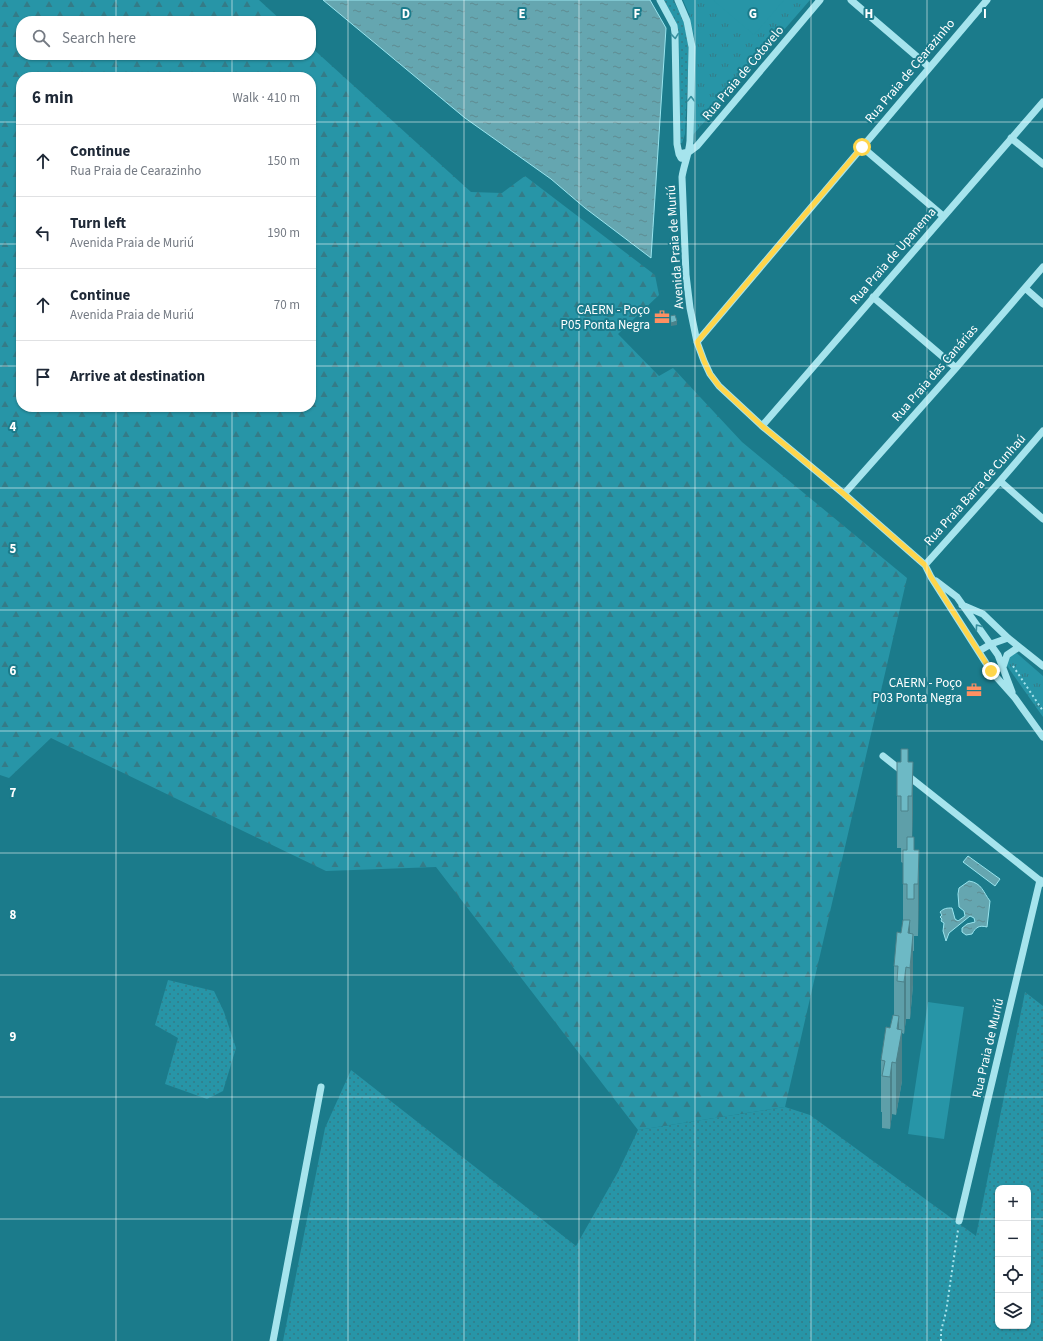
<!DOCTYPE html>
<meta charset="utf-8">
<style>
body{margin:0;font-family:"Source Sans 3",sans-serif;background:#f6f6f7;color:#1f2937}
.controls{position:absolute;right:12px;bottom:12px;display:grid;overflow:hidden;border-radius:8px;box-shadow:0 1px 3px #0004}
.controls button{width:36px;height:36px;display:grid;place-items:center;padding:0;border:0;border-bottom:1px solid #e0e1e3;background:#fff;color:#1f2937;font:20px sans-serif}
.stop{position:absolute;width:12px;height:12px;margin:-9px;border:3px solid #ffd54a;border-radius:50%;background:#fff}
.stop.end{background:#ffd54a;border-color:#fff;box-shadow:0 1px 4px #0008}
.list{margin:0;padding:0;list-style:none}
h2{display:flex;justify-content:space-between;align-items:center;height:52px;margin:0;padding:0 16px;font-size:17px}
h2 small{font-size:13px;font-weight:400;color:#747a83}
.list li{display:grid;grid-template-columns:26px 1fr auto;gap:12px;align-items:center;box-sizing:border-box;height:72px;padding:0 16px;border-top:1px solid #e0e1e3}
.list b{display:block;font-size:15px;white-space:nowrap}
.list p{margin:0;font-size:13px;white-space:nowrap;color:#747a83}
.list em{font-size:13px;font-style:normal;color:#747a83}
.icon{flex:none;width:22px;height:22px;fill:none;stroke:currentColor;stroke-width:2;stroke-linecap:round;stroke-linejoin:round}
.map{position:relative;flex:none;width:1043px;height:1341px;overflow:hidden}
.search{position:absolute;background:#fff;box-shadow:0 1px 3px #0004;left:16px;top:16px;width:300px;height:44px;display:flex;align-items:center;gap:10px;box-sizing:border-box;padding:0 14px;border-radius:16px;color:#747a83;font-size:15px}
.panel{position:absolute;background:#fff;box-shadow:0 1px 3px #0004;left:16px;top:72px;width:300px;height:340px;border-radius:16px}
.map>svg:first-child{display:block}
.grass{fill:url(#grass-dots);fill-rule:evenodd}
.forest{fill:url(#forest-firs);fill-rule:evenodd}
.park{fill:url(#park-tufts)}
.pitch{fill:#2795a7}
.water{fill:url(#water-ripples);stroke:#99e5ef}
.lines{fill:none;stroke-linecap:round;stroke-linejoin:round}
.path{stroke:#a6e4ed;stroke-width:2;stroke-dasharray:2 3;stroke-linecap:butt}
.minor{stroke:#a6e4ed;stroke-width:7}
.wall{fill:#5e9fa9}
.shaded-wall{fill:#4c828a}
.building{fill:#6db9c5;stroke:#4c828a}
.oneway{stroke:#37909f}
.route{stroke:#ffd54a;stroke-width:5}
.grid{fill:none;stroke:#fff;stroke-width:1;stroke-opacity:0.55}
.labels{text-anchor:middle;dominant-baseline:central;stroke-width:4;stroke-linejoin:round;paint-order:stroke}
.street-label{font-size:13px;fill:#fff;stroke:#1b7b8b}
.poi-label{font-size:13px;fill:#fff;stroke:#1b7b8b;text-anchor:end}
.grid-label{font-size:13px;text-anchor:middle;font-weight:bold;fill:#fff;stroke:#1b7b8b;stroke-width:4;stroke-linejoin:round;paint-order:stroke}
</style>
<div class="map">
<svg width="1043" height="1341" viewBox="0 0 1043 1341">
<defs>
<pattern id="grass-dots" width="8" height="8" patternUnits="userSpaceOnUse"><rect width="8" height="8" fill="#2795a7"/><path d="M2 2h.1M6 6h.1" fill="none" stroke="#347b87" stroke-width="1.8" stroke-linecap="round"/></pattern>
<pattern id="forest-firs" width="22" height="20" patternUnits="userSpaceOnUse"><rect width="22" height="20" fill="#2795a7"/><path d="M5 1l3.5 6h-7zM16 11l3.5 6h-7z" fill="#347b87"/></pattern>
<pattern id="park-tufts" width="24" height="20" patternUnits="userSpaceOnUse"><rect width="24" height="20" fill="#2795a7"/><path d="M3 7l-1-3M5 7V3M7 7l1-3M15 17l-1-3M17 17v-4M19 17l1-3" fill="none" stroke="#347b87"/></pattern>
<pattern id="water-ripples" width="26" height="14" patternUnits="userSpaceOnUse"><rect width="26" height="14" fill="#65a6b0"/><path d="M2 4q2-2 4 0t4 0M15 11q2-2 4 0t4 0" fill="none" stroke="#5e8b92"/></pattern>
</defs>
<rect width="100%" height="100%" fill="#1b7b8b"/>
<!-- grass -->
<path class="grass" d="M 664,0 L 673,0 L 683,19 L 688,36 L 688,68 L 685,134 L 682,143 L 680,143 L 679,35 L 676,23 Z
M 168,980 L 214,991 L 224,1012 L 236,1048 L 223,1091 L 207,1099 L 165,1084 L 178,1038 L 155,1025 Z
M 1025,992 L 1043,1006 L 1043,1341 L 283,1341 L 325,1128 L 351,1070 L 576,1246 L 618,1172 L 638,1130 L 785,1107 L 810,1115 L 976,1236 ZM 998,1188 L 1028,1188 L 1028,1326 L 998,1326 Z"/>
<!-- forest -->
<path class="forest" d="M 0,0 L 259,0 L 282,21 L 21,21 L 21,55 L 311,55 L 311,47 L 471,192 L 502,193 L 525,176 L 655,275 L 659,295 L 618,334 L 659,376 L 673,368 L 742,442 L 907,578 L 785,1107 L 638,1130 L 436,867 L 326,871 L 51,738 L 9,778 L 0,775 ZM 21,77 L 311,77 L 311,407 L 21,407 Z"/>
<!-- park -->
<path class="park" d="M 683,0 L 810,0 L 692,136 L 695,40 L 689,14 Z
M 1013,650 L 1043,676 L 1043,717 L 1005,663 Z"/>
<!-- pitch -->
<path class="pitch" d="M 713,0 L 784,0 L 754,35 Z
M 928,1002 L 964,1007 L 944,1139 L 908,1134 Z"/>
<!-- water -->
<path class="water" d="M 323,0 L 650,0 L 666,28 L 651,258 L 585,208 L 551,179 L 465,118 Z
M 968,856 L 1000,879 L 995,886 L 963,862 Z
M 969,881 C 982,883 983,892 990,901 L 987,927 C 979,925 976,927 972,934 L 966,935 L 962,932 L 962,928 L 967,924 L 975,922 L 974,918 L 970,916 L 949,933 L 946,941 L 943,931 L 944,923 L 941,921 L 942,919 L 940,917 L 942,915 L 940,912 C 944,908 947,908 952,908 L 955,919 L 958,921 L 965,916 L 964,911 L 959,907 L 958,894 L 959,888 Z"/>
<g class="lines">
<!-- path -->
<path class="path" d="M 1013,666 L 1043,711
M 941,1341 L 941,1331 L 946,1312 L 958,1230"/>
<!-- minor -->
<path class="minor" d="M 660,0 L 674,26 L 675,33 L 677,144 L 679,154 L 681,158
M 678,0 L 687,21 L 692,47 L 690,141 C 689,154 684,164 682,177 L 686,275 L 690,308 L 697,342 L 704,361 L 710,374 L 719,386 L 762,426 L 844,494 L 925,565 L 931,577 L 991,671 L 1015,698 L 1043,737
M 851,0 L 929,67
M 1011,138 L 1043,164
M 862,147 L 943,216
M 679,154 L 689,152 L 697,146 L 820,0
M 1025,288 L 1043,304
M 873,297 L 956,368
M 697,342 L 987,0
M 762,426 L 1043,102
M 1000,481 L 1043,519
M 844,494 L 956,368 L 1043,267
M 925,565 L 1000,481 L 1043,431
M 936,581 L 957,597 L 998,655 L 1012,692
M 962,605 L 983,614 L 1008,638 L 1043,666
M 979,651 L 991,644 L 1008,638
M 991,671 L 1003,667 L 1007,655 L 1019,647
M 883,756 L 1043,883
M 959,1221 L 1040,880
M 273,1341 L 321,1087"/>
</g>
<!-- wall -->
<path class="wall" d="M 908,762 L 913,762 L 912,837 L 914,850 L 919,850 L 918,936 L 914,936 L 914,951 L 913,951 L 913,985 L 910,1019 L 906,1019 L 904,1034 L 902,1033 L 902,1081 L 896,1115 L 892,1114 L 890,1129 L 882,1128 L 882,1112 L 881,1112 L 881,1060 L 894,1015 L 894,966 L 901,933 L 903,921 L 903,863 L 901,862 L 901,848 L 897,848 L 897,796 Z"/>
<!-- shaded-wall -->
<path class="shaded-wall" d="M 677,321 L 677,325 L 671,326 L 671,323 Z
M 913,762 L 913,814 L 912,848 L 912,796 Z
M 919,850 L 919,902 L 918,936 L 918,884 Z
M 910,920 L 910,966 L 913,934 L 913,985 L 910,1019 L 910,968 L 908,933 Z
M 906,967 L 906,1019 L 904,1034 L 904,982 Z
M 899,1016 L 899,1044 L 902,1030 L 902,1081 L 896,1115 L 896,1063 L 897,1029 Z
M 892,1062 L 892,1114 L 890,1129 L 890,1077 Z"/>
<!-- building -->
<path class="building" d="M 675,315 L 677,321 L 671,323 L 670,316 Z
M 901,749 L 908,749 L 908,762 L 913,762 L 912,796 L 908,796 L 908,811 L 901,811 L 901,796 L 897,796 L 897,762 L 901,762 Z
M 907,837 L 914,837 L 914,850 L 919,850 L 918,884 L 914,884 L 914,899 L 907,899 L 907,884 L 903,884 L 903,850 L 907,850 Z
M 903,920 L 910,920 L 908,933 L 913,934 L 910,968 L 906,967 L 904,982 L 897,981 L 898,966 L 894,966 L 897,932 L 901,933 Z
M 893,1015 L 899,1016 L 897,1029 L 902,1030 L 896,1063 L 892,1062 L 890,1077 L 882,1076 L 885,1061 L 881,1060 L 886,1027 L 890,1028 Z"/>
<!-- one-way arrows -->
<defs><path id="oneway-chevron" d="M-2-3.5L2.5 0L-2 3.5" fill="none" stroke-width="1.6" stroke-linecap="round" stroke-linejoin="round"/></defs>
<g class="oneway">
<use href="#oneway-chevron" transform="translate(675 36) rotate(84)"/>
<use href="#oneway-chevron" transform="translate(691 99) rotate(-89)"/>
<use href="#oneway-chevron" transform="translate(978 627) rotate(-126)"/>
</g>
<g class="lines">
<!-- route -->
<path class="route" d="M 862,147 L 697,342 L 704,361 L 710,374 L 719,386 L 762,426 L 844,494 L 925,565 L 931,577 L 991,671"/>
</g>
<!-- grid -->
<path class="grid" d="M 116,0 L 116,21M 232,0 L 232,21M 348,0 L 348,1341M 464,0 L 464,1341M 579,0 L 579,1341M 695,0 L 695,1341M 811,0 L 811,1341M 927,0 L 927,1341M 116,55 L 116,77M 232,55 L 232,77M 0,122 L 21,122M 311,122 L 1043,122M 0,244 L 21,244M 311,244 L 1043,244M 0,366 L 21,366M 311,366 L 1043,366M 116,407 L 116,1341M 232,407 L 232,1341M 0,488 L 1043,488M 0,610 L 1043,610M 0,731 L 1043,731M 0,853 L 1043,853M 0,975 L 1043,975M 0,1097 L 1043,1097M 0,1219 L 998,1219M 1028,1219 L 1043,1219"/>
<!-- icons -->
<defs>
<g id="office-bare" transform="scale(1.2)"><path d="M-6-3h4V-5.5h4V-3h4V5H-6ZM-1-4.5V-3h2v-1.5ZM-6 0V1H6V0Z" fill="#ff9062" stroke="#1b7b8b" stroke-width="2.5" paint-order="stroke"/></g>
</defs>
<g fill-rule="evenodd">
<use href="#office-bare" x="662" y="317"/>
<use href="#office-bare" x="974" y="690"/>
</g>
<g class="labels">
<!-- street labels -->
<g class="street-label">
<text transform="translate(910 71) rotate(-50)">Rua Praia de Cearazinho</text>
<text transform="translate(743 73) rotate(-50)">Rua Praia de Cotovelo</text>
<text transform="translate(675 247) rotate(-94)">Avenida Praia de Muriú</text>
<text transform="translate(893 256) rotate(-49)">Rua Praia de Upanema</text>
<text transform="translate(935 373) rotate(-49)">Rua Praia das Canárias</text>
<text transform="translate(975 490) rotate(-48)">Rua Praia Barra de Cunhaú</text>
<text transform="translate(988 1048) rotate(-77)">Rua Praia de Muriú</text>
</g>
<!-- poi labels -->
<g class="poi-label">
<text x="650" y="310">CAERN - Poço<tspan x="650" dy="15">P05 Ponta Negra</tspan></text>
<text x="962" y="683">CAERN - Poço<tspan x="962" dy="15">P03 Ponta Negra</tspan></text>
</g>
</g>
<g class="grid-label">
<text x="406" y="18">D</text>
<text x="522" y="18">E</text>
<text x="637" y="18">F</text>
<text x="753" y="18">G</text>
<text x="869" y="18">H</text>
<text x="985" y="18">I</text>
<text x="13" y="431">4</text>
<text x="13" y="553">5</text>
<text x="13" y="675">6</text>
<text x="13" y="797">7</text>
<text x="13" y="919">8</text>
<text x="13" y="1041">9</text>
</g>
</svg>
<div class="controls">
<button>+</button>
<button>−</button>
<button><svg class="icon" aria-label="locate" viewBox="0 0 24 24"><circle cx="12" cy="12" r="6"/><path d="M12 2v4M12 18v4M2 12h4M18 12h4"/></svg></button>
<button><svg class="icon" aria-label="layers" viewBox="0 0 24 24"><path d="M12 4l9 5-9 5-9-5zM3 14l9 5 9-5"/></svg></button>
</div>
<div class="stop" style="left:862px;top:147px"></div>
<div class="stop end" style="left:991px;top:671px"></div>
<div class="search"><svg class="icon" aria-label="search" viewBox="0 0 24 24"><circle cx="10" cy="10" r="6"/><path d="M15 15l6 6"/></svg>Search here</div>
<section class="panel">
<h2>6 min<small>Walk · 410 m</small></h2>
<ul class="list">
<li><svg class="icon" aria-label="ahead" viewBox="0 0 24 24"><path d="M12 20V5M6 11l6-6 6 6"/></svg><div><b>Continue</b><p>Rua Praia de Cearazinho</p></div><em>150 m</em></li>
<li><svg class="icon" aria-label="left" viewBox="0 0 24 24"><path d="M17 20v-9H6M10 6l-5 5 5 5"/></svg><div><b>Turn left</b><p>Avenida Praia de Muriú</p></div><em>190 m</em></li>
<li><svg class="icon" aria-label="ahead" viewBox="0 0 24 24"><path d="M12 20V5M6 11l6-6 6 6"/></svg><div><b>Continue</b><p>Avenida Praia de Muriú</p></div><em>70 m</em></li>
<li><svg class="icon" aria-label="arrive" viewBox="0 0 24 24"><path d="M6 21V4h12l-3 4 3 4H6"/></svg><div><b>Arrive at destination</b></div></li>
</ul>
</section>
</div>
